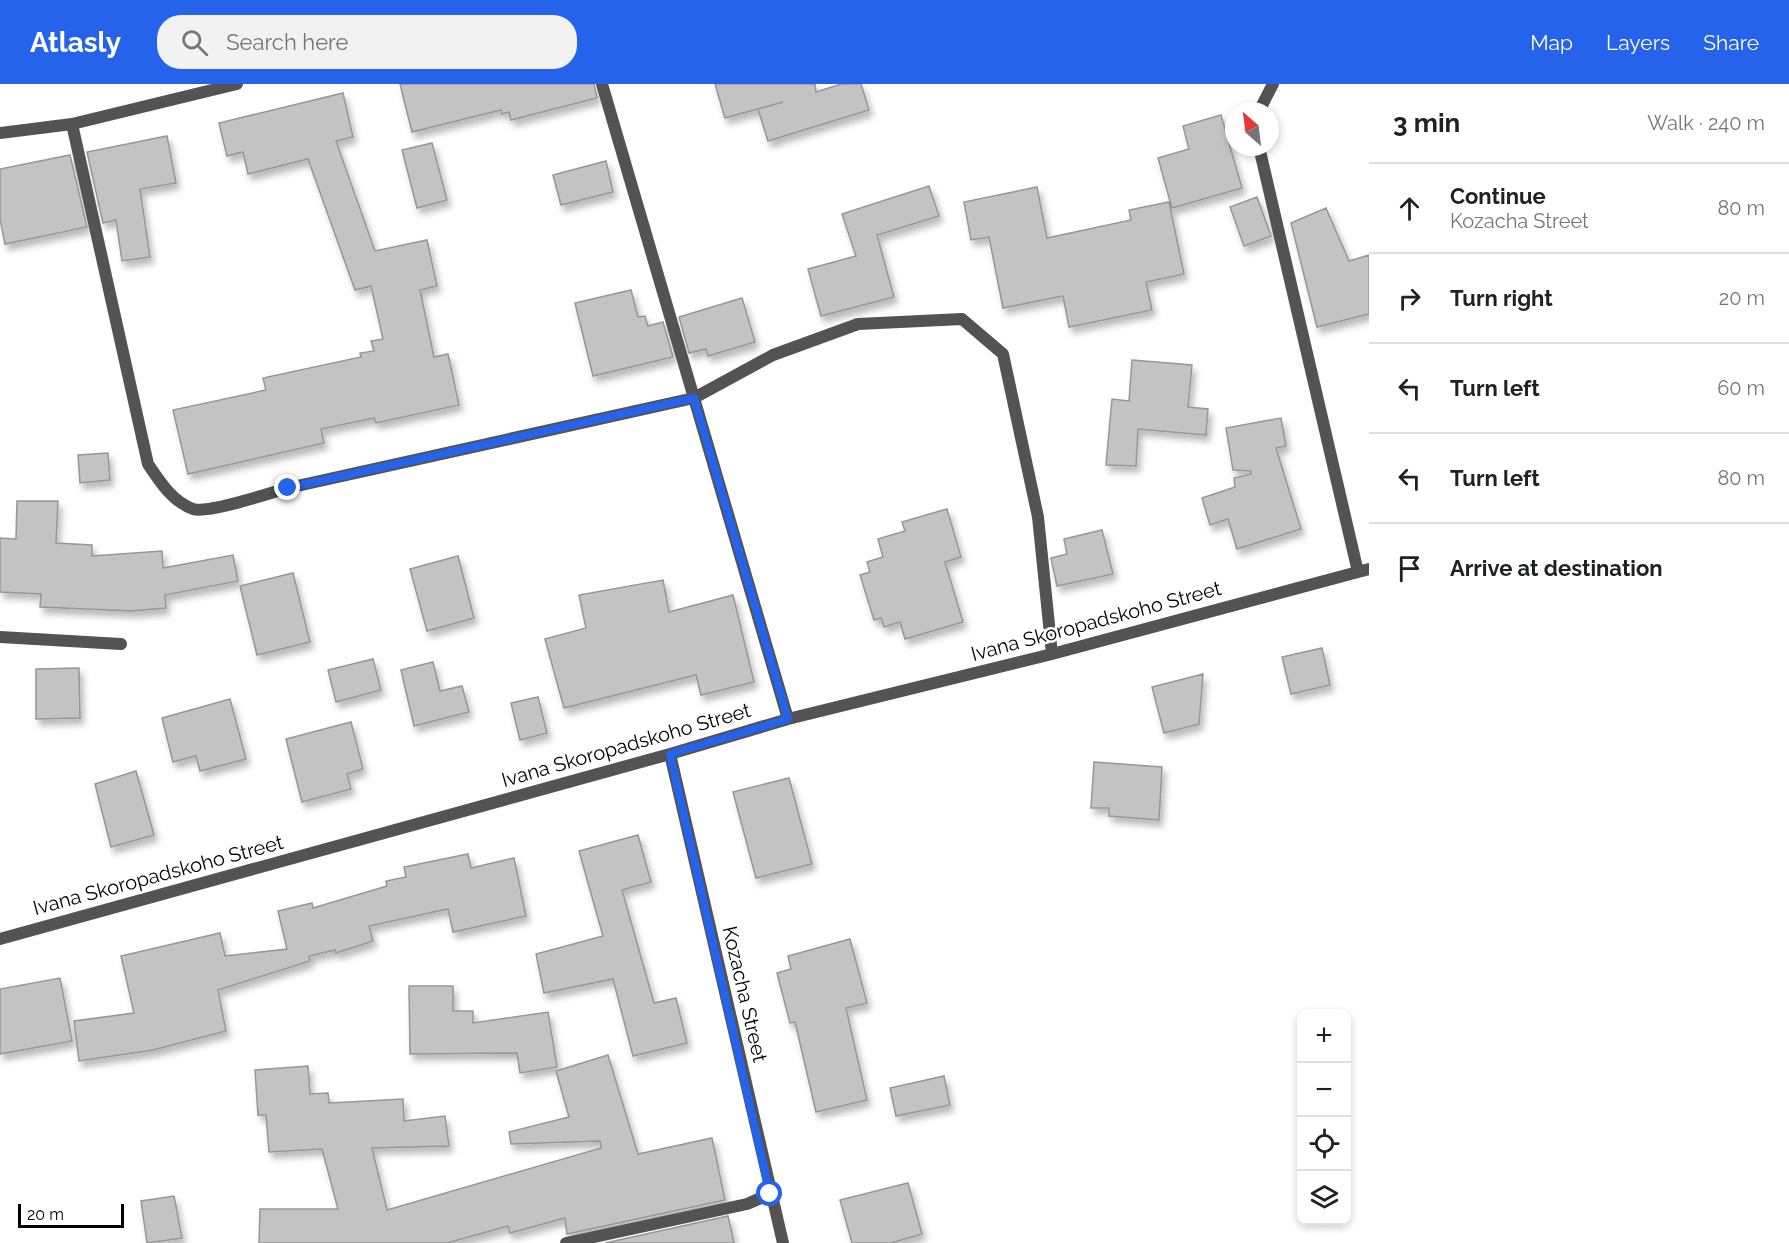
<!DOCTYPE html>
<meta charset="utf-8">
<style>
body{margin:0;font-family:Raleway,sans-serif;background:#f2f2f2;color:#202124}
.controls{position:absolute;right:18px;bottom:18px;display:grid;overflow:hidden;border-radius:12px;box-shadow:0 3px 9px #0003}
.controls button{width:54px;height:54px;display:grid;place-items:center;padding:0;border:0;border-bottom:2px solid #e0e0e0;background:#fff;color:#202124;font:30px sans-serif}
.compass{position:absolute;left:1225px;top:18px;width:54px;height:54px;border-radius:50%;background:#fff;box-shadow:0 3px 9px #0003;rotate:332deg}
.scale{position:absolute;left:18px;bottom:15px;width:106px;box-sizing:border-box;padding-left:6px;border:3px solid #000;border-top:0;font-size:16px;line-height:21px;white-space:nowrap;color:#000;-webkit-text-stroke:4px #fff;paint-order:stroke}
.stop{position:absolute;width:18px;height:18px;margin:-14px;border:4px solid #2563eb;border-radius:50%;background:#fff}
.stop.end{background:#2563eb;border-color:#fff;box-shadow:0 2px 6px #0008}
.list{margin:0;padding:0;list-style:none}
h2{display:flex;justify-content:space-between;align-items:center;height:78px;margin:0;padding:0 24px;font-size:26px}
h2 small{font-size:20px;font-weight:400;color:#757577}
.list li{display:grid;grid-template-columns:39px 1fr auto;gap:18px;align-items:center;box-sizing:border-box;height:90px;padding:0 24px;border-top:2px solid #e0e0e0}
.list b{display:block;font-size:22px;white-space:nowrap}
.list p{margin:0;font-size:20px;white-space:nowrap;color:#757577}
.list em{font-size:20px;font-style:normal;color:#757577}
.icon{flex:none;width:33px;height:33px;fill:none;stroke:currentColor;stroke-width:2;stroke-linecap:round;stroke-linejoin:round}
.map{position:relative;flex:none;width:1369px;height:1159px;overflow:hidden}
header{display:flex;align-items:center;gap:36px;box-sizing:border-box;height:84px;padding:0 30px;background:#2563eb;color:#fff}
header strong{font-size:28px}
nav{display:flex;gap:33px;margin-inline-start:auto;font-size:21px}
.search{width:420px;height:54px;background:#f2f2f2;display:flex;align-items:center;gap:15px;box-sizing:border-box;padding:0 21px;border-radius:24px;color:#757577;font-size:22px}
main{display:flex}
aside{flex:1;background:#fff}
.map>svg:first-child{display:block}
.building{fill:#c3c3c3;stroke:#979797;stroke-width:1.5;filter:url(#shadow)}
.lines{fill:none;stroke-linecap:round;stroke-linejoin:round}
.street{stroke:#535353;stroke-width:12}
.route{stroke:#2563eb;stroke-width:8}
.labels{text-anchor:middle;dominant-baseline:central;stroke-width:5;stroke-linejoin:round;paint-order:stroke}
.street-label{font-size:20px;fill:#000;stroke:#fff}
</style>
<header>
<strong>Atlasly</strong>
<div class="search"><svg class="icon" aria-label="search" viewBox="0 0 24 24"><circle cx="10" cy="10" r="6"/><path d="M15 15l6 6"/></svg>Search here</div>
<nav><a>Map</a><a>Layers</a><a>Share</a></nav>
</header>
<main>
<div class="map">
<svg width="1369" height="1159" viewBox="0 0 1369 1159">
<defs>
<filter id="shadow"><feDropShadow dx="3.5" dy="6" stdDeviation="3" flood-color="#0004"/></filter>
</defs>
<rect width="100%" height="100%" fill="#fff"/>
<!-- building -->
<path class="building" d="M 400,0 L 594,0 L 597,14 L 511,36 L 509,28 L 502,30 L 501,26 L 412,48 Z
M 715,0 L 815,0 L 816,8 L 841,0 L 861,0 L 869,26 L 768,57 L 758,25 L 783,18 L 725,34 Z
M 343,9 L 353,53 L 336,57 L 375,167 L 427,156 L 437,202 L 420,206 L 434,273 L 448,270 L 459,321 L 376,339 L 374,334 L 321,345 L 324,359 L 188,390 L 173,326 L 266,306 L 263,294 L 361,273 L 360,269 L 374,267 L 371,257 L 383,255 L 371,202 L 355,206 L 308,75 L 248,90 L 243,68 L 227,72 L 219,39 Z
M 1221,31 L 1242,104 L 1172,124 L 1158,74 L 1189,65 L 1183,42 Z
M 167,52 L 176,99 L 140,105 L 150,173 L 122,177 L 116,136 L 103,139 L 87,68 Z
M 432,59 L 447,116 L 417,124 L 402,66 Z
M 70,71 L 87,143 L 5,160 L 0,135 L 0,85 Z
M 606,77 L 613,108 L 561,121 L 553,91 Z
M 929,102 L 939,132 L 877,151 L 894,213 L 821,232 L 808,185 L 856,172 L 842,130 Z
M 1037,103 L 1047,154 L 1131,136 L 1129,126 L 1169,118 L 1184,190 L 1146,198 L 1152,226 L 1069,243 L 1063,212 L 1003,224 L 989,153 L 971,156 L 964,118 Z
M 1257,113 L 1271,152 L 1244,162 L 1230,123 Z
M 1326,124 L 1349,177 L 1369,171 L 1369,230 L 1317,243 L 1291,139 Z
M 631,206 L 638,233 L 645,232 L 648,242 L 663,238 L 673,273 L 593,292 L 575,219 Z
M 742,214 L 755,258 L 708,272 L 706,265 L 689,269 L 679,233 Z
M 1132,276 L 1192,281 L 1188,323 L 1208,325 L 1206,351 L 1138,345 L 1136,382 L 1106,381 L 1112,315 L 1129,317 Z
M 1281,334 L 1286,362 L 1276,364 L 1301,445 L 1237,465 L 1228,435 L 1210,441 L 1202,414 L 1235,403 L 1234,394 L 1251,390 L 1251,387 L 1233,386 L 1226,344 Z
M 108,369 L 110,396 L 80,399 L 78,371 Z
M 17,417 L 58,417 L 56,459 L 92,461 L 92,472 L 162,467 L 163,484 L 233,471 L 238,497 L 165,511 L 166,524 L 132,527 L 40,523 L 41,510 L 0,508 L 0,454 L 16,455 Z
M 947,425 L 961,473 L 945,478 L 963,538 L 905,555 L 900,538 L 884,543 L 881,534 L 874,536 L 860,491 L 870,488 L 867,478 L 883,473 L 878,455 L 905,447 L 902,438 Z
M 1102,446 L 1113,490 L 1057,502 L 1051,474 L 1067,470 L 1064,455 Z
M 458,472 L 474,534 L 427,547 L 410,485 Z
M 293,489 L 310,558 L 257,571 L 240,502 Z
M 663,496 L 669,528 L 733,511 L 754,598 L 701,611 L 696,591 L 564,624 L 545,555 L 586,544 L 579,511 Z
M 1322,564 L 1330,601 L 1291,610 L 1282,573 Z
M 373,575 L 381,606 L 336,618 L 328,586 Z
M 433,578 L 440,607 L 462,602 L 469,628 L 414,642 L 401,586 Z
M 79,584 L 80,634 L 36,635 L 36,585 Z
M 1203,590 L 1199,640 L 1164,649 L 1152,603 Z
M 538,613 L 547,649 L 520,656 L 511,619 Z
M 230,615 L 246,675 L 200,687 L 196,672 L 173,678 L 162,634 Z
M 351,638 L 363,685 L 347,690 L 351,705 L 302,718 L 286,655 Z
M 1094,678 L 1162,683 L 1159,736 L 1109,732 L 1109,724 L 1091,724 Z
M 136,687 L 154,751 L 111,763 L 95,700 Z
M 789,694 L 812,780 L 756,794 L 733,708 Z
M 638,751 L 651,798 L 622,806 L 654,919 L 676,914 L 687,959 L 633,972 L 613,895 L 544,909 L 536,870 L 603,852 L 579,767 Z
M 468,770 L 471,784 L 514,774 L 526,832 L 453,848 L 448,825 L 369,842 L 373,857 L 336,869 L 335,866 L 309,872 L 310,877 L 218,906 L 226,947 L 153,966 L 79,977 L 74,937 L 134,929 L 121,872 L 220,849 L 225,872 L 287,865 L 278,827 L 312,819 L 313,824 L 387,802 L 386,797 L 406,793 L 404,783 Z
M 850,855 L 867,919 L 846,924 L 867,1016 L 816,1028 L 795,938 L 790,939 L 777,889 L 791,885 L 788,872 Z
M 60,894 L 72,957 L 0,970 L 0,905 Z
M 409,902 L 453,902 L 453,927 L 473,927 L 473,939 L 548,928 L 557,983 L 520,989 L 517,969 L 410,970 Z
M 608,971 L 638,1070 L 712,1054 L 725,1116 L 567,1150 L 565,1134 L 510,1149 L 508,1142 L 447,1159 L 259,1159 L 260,1125 L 338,1125 L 322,1065 L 269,1068 L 266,1031 L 258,1031 L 255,986 L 308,982 L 310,1010 L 328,1009 L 329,1019 L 403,1015 L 404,1037 L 445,1032 L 449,1062 L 372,1064 L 387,1126 L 601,1064 L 600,1057 L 511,1060 L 509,1048 L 569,1033 L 556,987 Z
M 944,992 L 950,1021 L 896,1032 L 890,1004 Z
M 908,1099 L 922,1150 L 891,1159 L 852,1159 L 840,1116 Z
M 174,1112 L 182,1154 L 147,1159 L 141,1117 Z
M 728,1132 L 734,1159 L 605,1159 Z"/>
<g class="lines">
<!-- street -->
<path class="street" d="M 602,0 L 788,635
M 1259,27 L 1273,0
M 72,40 L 237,0
M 0,49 L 72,40 L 148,380 C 160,398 172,417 193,425 C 208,430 270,409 288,404 L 694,314 L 773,271 L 858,240 L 962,235 L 1003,270 L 1038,433 L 1052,570
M 1259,63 L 1358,488
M 0,553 L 121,560
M 670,670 L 783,1159
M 0,855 L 670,670 L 788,635 L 1052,570 L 1369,485
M 566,1159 L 747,1120 L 770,1110"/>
</g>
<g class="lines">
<!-- route -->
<path class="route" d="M 288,404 L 694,314 L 788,635 L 670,670 L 770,1110"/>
</g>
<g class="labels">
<!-- street labels -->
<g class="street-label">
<text transform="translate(1096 537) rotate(-15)">Ivana Skoropadskoho Street</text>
<text transform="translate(626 661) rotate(-16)">Ivana Skoropadskoho Street</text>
<text transform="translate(158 791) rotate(-15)">Ivana Skoropadskoho Street</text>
<text transform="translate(745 910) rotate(77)">Kozacha Street</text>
</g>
</g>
</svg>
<div class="controls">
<button>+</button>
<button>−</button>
<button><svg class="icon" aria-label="locate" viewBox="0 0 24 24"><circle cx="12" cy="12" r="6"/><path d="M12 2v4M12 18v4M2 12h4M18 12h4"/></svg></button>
<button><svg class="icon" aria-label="layers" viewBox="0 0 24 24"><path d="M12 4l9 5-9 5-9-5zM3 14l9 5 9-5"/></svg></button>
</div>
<svg class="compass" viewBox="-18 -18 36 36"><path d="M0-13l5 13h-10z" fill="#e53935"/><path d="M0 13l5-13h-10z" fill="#757577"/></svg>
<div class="scale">20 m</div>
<div class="stop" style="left:770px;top:1110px"></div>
<div class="stop end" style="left:288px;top:404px"></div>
</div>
<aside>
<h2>3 min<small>Walk · 240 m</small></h2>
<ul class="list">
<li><svg class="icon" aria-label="ahead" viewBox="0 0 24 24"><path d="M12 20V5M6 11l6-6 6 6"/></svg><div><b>Continue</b><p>Kozacha Street</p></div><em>80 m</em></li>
<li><svg class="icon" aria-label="right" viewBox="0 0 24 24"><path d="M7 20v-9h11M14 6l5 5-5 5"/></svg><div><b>Turn right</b></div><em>20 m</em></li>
<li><svg class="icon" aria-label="left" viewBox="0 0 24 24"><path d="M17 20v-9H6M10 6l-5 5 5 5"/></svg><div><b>Turn left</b></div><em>60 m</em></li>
<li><svg class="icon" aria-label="left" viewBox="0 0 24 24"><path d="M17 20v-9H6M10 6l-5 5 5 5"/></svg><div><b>Turn left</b></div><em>80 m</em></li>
<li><svg class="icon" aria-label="arrive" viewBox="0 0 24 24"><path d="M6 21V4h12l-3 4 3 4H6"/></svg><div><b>Arrive at destination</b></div></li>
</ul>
</aside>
</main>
